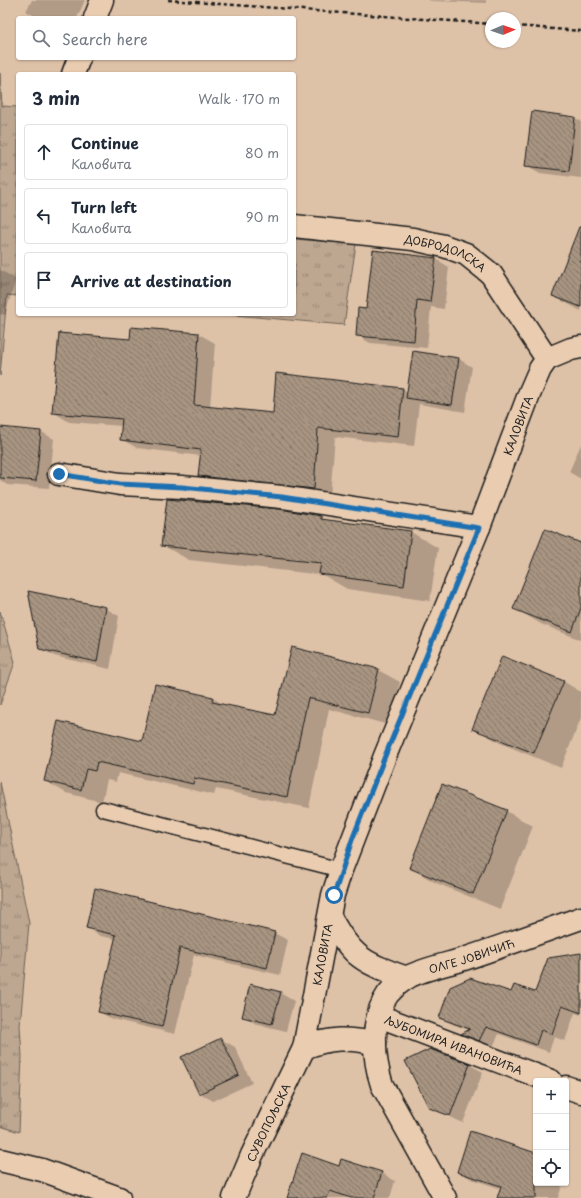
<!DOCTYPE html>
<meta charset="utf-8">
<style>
body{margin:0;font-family:"Playpen Sans",sans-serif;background:#f6f6f7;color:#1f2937}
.controls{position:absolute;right:12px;bottom:12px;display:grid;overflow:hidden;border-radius:4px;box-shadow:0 1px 3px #0004}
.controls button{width:36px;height:36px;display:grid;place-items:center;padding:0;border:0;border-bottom:1px solid #e0e1e3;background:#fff;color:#1f2937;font:20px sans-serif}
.compass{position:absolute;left:485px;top:12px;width:36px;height:36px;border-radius:50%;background:#fff;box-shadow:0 1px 3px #0004;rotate:88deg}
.stop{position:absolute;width:12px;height:12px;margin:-9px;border:3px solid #1f6fb2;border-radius:50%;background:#fff}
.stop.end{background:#1f6fb2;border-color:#fff;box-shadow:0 1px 4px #0008}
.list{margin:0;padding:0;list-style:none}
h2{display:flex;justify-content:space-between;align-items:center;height:52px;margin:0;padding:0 16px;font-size:17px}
h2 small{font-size:13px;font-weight:400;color:#747a83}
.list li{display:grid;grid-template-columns:26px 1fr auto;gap:12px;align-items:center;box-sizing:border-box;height:56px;margin:0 8px 8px;padding:0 8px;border:1px solid #e0e1e3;border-radius:4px}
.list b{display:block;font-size:15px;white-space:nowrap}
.list p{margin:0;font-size:13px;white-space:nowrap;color:#747a83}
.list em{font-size:13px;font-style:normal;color:#747a83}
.icon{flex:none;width:22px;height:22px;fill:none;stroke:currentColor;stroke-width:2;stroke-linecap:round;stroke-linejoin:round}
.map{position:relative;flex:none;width:581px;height:1198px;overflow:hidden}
.search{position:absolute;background:#fff;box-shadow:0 1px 3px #0004;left:16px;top:16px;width:280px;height:44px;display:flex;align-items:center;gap:10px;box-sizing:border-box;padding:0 14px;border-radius:4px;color:#747a83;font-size:15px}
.panel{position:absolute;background:#fff;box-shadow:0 1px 3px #0004;left:16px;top:72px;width:280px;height:244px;border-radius:4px}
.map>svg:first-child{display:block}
.grass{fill:url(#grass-tufts);stroke:#6c6256}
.shadow{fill:#0003}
.building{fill:url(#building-back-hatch);stroke:#1c1c1c}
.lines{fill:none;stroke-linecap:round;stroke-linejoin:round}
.service-casing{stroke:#1c1c1c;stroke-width:17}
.minor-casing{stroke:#1c1c1c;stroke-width:25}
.tertiary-casing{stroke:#1c1c1c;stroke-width:25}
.path{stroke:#1c1c1c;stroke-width:2.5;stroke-dasharray:4 3;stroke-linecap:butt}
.service{stroke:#eacdb1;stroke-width:14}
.minor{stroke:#eacdb1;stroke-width:22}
.tertiary{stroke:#eacdb1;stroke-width:22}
.route{stroke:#1f6fb2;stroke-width:5}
.labels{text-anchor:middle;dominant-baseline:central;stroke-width:3.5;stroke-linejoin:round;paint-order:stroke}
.street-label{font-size:11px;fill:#1c1c1c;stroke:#eacdb1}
</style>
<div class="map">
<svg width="581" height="1198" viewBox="0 0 581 1198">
<defs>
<pattern id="grass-tufts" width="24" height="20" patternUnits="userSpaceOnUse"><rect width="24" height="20" fill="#bda791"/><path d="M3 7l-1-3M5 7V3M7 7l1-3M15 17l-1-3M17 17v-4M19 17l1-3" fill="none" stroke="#998776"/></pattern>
<pattern id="building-back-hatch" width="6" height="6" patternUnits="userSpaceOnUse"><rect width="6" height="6" fill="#a79481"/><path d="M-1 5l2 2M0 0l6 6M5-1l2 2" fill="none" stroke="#877869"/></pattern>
</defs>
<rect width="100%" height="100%" fill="#dec2a8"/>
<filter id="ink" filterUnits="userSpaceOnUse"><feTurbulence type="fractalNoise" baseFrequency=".025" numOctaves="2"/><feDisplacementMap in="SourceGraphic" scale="8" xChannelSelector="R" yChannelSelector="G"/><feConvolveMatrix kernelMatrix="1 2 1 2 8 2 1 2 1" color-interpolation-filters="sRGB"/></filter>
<g filter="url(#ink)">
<!-- grass -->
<path class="grass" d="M 0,73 L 2,106 L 18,107 L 18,296 L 7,295 L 0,376 Z
M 294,239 L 356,244 L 344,325 L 223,314 L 294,314 Z
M 0,611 L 15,662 L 0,705 Z
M 0,782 L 29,923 L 20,1026 L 22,1056 L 19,1132 L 0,1126 Z"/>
<!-- shadow -->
<path class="shadow" d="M 32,0 L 85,0 L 77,18 L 38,18 L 26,11 Z
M 428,0 L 486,0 L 486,3 L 431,1 Z
M 575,118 L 581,121 L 581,178 L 540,173 L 526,165 Z
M 581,232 L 581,311 L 553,296 Z
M 374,251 L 436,259 L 449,267 L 444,309 L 431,307 L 427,348 L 370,343 L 357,335 L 367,310 Z
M 0,270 L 16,279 L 5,315 L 0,314 Z
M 132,328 L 199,334 L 215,343 L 210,408 L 274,414 L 277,374 L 403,389 L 408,392 L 459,359 L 472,367 L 465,412 L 419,404 L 414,446 L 335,437 L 330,498 L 216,485 L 200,476 L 201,456 L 137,448 L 121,439 L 122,426 L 69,422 L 53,412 L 131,341 Z
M 0,428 L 40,431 L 54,439 L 49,488 L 7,485 L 0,480 Z
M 581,444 L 581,479 L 569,472 Z
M 321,517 L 327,521 L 411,532 L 438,548 L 430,601 L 347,589 L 323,575 L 189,560 L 162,545 Z
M 581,544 L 581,640 L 541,624 L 514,608 Z
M 105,608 L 119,616 L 110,669 L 54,656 L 40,648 Z
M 293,648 L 378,670 L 400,682 L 389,725 L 329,709 L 309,808 L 216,789 L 214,795 L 118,773 L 116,782 L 107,780 L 102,802 L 66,793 L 45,781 L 143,742 L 213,698 L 226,706 L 276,716 Z
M 563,681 L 581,692 L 581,718 L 561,768 L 500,743 L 474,728 Z
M 506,811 L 533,826 L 500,909 L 436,883 L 410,868 Z
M 87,928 L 274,933 L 288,940 L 280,975 L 194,955 L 175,1034 L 112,1019 L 99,1012 L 116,939 L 100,936 Z
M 581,954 L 581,1015 L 575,1013 L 565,1041 L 554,1037 L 549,1052 L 499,1034 L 493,1047 L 475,1041 L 463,1034 L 469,1030 L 454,1025 L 441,1018 L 511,994 L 536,994 Z
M 280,993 L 294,1001 L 286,1031 L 256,1024 L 243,1016 Z
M 221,1039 L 235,1047 L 252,1083 L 213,1101 L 200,1093 Z
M 430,1050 L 470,1065 L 483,1072 L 463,1123 L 430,1107 Z
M 536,1154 L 536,1183 L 563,1183 L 558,1198 L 498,1198 L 502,1189 L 471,1179 L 458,1171 Z
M 342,1160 L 382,1173 L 395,1181 L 390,1198 L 290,1198 L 340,1167 Z"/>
<!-- building -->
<path class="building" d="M 532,111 L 575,117 L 569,171 L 525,166 Z
M 579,227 L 581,227 L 581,307 L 552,296 Z
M 373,250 L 436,258 L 430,302 L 417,300 L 414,341 L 356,336 L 358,308 L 366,309 Z
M 131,327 L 199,333 L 194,405 L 273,413 L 276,373 L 403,388 L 398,437 L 318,428 L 314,489 L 198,476 L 201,450 L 120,440 L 122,419 L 52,413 L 59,333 L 130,339 Z
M 413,351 L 459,358 L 452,405 L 406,398 Z
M 0,427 L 41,431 L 36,481 L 0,478 Z
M 167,499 L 280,509 L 321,516 L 321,519 L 411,531 L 404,586 L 319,574 L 321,563 L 161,546 Z
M 545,529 L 581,543 L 581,608 L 572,632 L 513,609 Z
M 28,591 L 106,607 L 97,662 L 39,649 Z
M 292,647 L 379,669 L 368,713 L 308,698 L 287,797 L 194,778 L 193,784 L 97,762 L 95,771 L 86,769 L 81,790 L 44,781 L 58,721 L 142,741 L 155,684 L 213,697 L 212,702 L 275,715 Z
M 502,656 L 564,681 L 534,753 L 472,729 Z
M 442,784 L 507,810 L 473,894 L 409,868 Z
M 95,888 L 275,932 L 267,968 L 180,948 L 162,1027 L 98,1012 L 116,935 L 86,928 Z
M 581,953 L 581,1013 L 562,1006 L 552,1034 L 541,1030 L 536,1045 L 486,1027 L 479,1041 L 461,1034 L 470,1029 L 439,1018 L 450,987 L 470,978 L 511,992 L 514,985 L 535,992 L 548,958 Z
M 250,984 L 281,992 L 272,1024 L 242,1017 Z
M 221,1038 L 239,1075 L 199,1094 L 181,1057 Z
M 430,1049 L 470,1064 L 450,1116 L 429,1108 L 405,1061 Z
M 470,1131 L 536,1153 L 536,1198 L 497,1198 L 501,1186 L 457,1172 Z
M 302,1153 L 339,1166 L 341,1159 L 382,1172 L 374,1198 L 351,1198 L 330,1191 L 327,1198 L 287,1198 Z"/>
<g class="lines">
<!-- service casing -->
<g class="service-casing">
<path id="service" d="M 103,809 L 341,870"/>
</g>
<!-- minor casing -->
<g class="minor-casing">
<g id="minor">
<path d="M 95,18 L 102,0"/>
<path d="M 73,74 L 79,58"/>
<path id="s1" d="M 294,226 L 413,239 L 444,246 L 466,254 L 491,274 L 547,359"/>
<path d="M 59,474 L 120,484 L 182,487 L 282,497 L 479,527"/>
<path d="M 330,917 C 352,958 364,963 407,978"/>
<path id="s2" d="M 379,1016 L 551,1081"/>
<path d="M 304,1048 C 331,1037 347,1038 375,1043"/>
<path d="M 566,1087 L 581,1092"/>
<path d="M 0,1160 L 42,1170 L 119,1198"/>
<path id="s3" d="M 234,1198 L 252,1155 L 304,1048 L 333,895 L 341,870 L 385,756 L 479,527 L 530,392 L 540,369 L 547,359 L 571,349 L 581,347"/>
</g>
</g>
<!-- tertiary casing -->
<g class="tertiary-casing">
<g id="tertiary">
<path id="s4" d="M 445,1198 L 382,1085 C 373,1057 370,1020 388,994 C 393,988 400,982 406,978 C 420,970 448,964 464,959 C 503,946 542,932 581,918"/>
</g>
</g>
<!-- path -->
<path class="path" d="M 168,0 L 491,24
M 515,26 L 581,31"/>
<!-- service -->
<use href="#service" class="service"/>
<!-- minor -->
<use href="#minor" class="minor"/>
<!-- tertiary -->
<use href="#tertiary" class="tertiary"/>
</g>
</g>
<g class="lines" filter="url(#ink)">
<!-- route -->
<path class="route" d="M 59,474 L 120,484 L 182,487 L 282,497 L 479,528 L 385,756 L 352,840 L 334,895"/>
</g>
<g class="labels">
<!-- street labels -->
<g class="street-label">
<text stroke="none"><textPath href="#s1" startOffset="155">ДОБРОДОЛСКА</textPath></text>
<text stroke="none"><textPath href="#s3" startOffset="826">КАЛОВИТА</textPath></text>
<text stroke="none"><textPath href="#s3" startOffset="261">КАЛОВИТА</textPath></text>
<text stroke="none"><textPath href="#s4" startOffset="317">ОЛГЕ ЈОВИЧИЋ</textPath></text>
<text stroke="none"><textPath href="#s2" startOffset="80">ЉУБОМИРА ИВАНОВИЋА</textPath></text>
<text stroke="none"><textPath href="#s3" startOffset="83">СУВОПОЉСКА</textPath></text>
</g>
</g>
</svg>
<div class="controls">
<button>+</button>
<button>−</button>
<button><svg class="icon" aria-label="locate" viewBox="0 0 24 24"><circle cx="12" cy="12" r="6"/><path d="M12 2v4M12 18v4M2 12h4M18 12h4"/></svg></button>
</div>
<svg class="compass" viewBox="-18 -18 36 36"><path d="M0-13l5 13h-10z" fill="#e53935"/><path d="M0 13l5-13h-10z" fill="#747a83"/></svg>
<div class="stop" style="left:334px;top:895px"></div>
<div class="stop end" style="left:59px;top:474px"></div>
<div class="search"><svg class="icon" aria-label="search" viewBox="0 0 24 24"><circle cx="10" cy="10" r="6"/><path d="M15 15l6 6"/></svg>Search here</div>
<section class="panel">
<h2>3 min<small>Walk · 170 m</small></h2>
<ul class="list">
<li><svg class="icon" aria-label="ahead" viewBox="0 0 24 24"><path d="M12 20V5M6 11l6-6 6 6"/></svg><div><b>Continue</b><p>Каловита</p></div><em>80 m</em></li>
<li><svg class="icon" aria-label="left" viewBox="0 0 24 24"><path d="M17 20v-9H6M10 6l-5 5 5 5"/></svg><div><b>Turn left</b><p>Каловита</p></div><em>90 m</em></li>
<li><svg class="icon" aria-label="arrive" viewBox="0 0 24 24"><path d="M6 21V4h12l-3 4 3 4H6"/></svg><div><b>Arrive at destination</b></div></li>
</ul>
</section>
</div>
